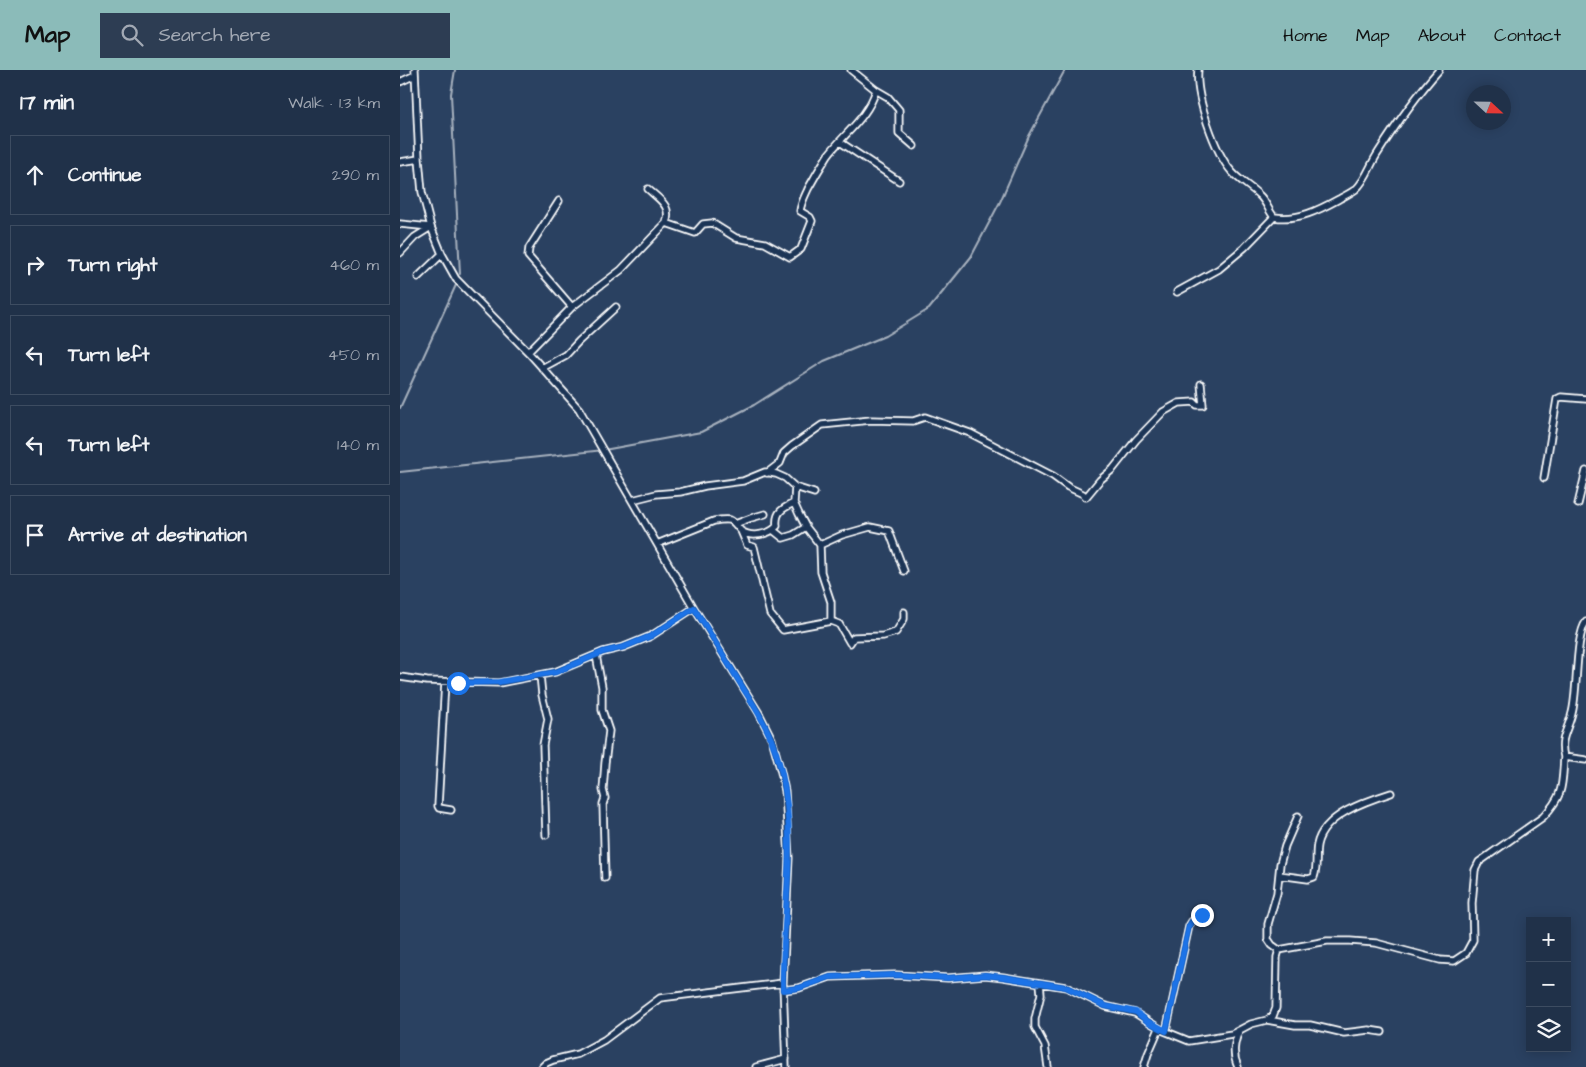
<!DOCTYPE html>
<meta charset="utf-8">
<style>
body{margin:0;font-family:"Architects Daughter",sans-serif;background:#2d3d53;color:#f1f3f6}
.controls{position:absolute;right:15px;bottom:15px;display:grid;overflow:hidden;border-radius:0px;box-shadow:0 2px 12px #0003}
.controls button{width:45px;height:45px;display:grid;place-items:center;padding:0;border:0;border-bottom:1px solid #3d4c61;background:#203149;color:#f1f3f6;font:25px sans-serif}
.compass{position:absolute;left:1066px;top:15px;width:45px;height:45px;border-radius:50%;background:#203149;box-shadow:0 2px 12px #0003;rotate:112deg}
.stop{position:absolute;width:15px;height:15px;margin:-11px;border:4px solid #1a73e8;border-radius:50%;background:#fff}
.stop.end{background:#1a73e8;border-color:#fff;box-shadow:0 1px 5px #0008}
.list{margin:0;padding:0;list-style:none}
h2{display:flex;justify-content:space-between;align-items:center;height:65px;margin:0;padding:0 20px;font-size:21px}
h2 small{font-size:16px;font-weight:400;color:#a2a9b4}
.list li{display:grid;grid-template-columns:32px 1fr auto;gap:15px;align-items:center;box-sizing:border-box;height:80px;margin:0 10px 10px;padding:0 10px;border:1px solid #3d4c61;border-radius:0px}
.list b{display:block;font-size:19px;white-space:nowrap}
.list em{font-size:16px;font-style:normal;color:#a2a9b4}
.icon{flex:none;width:28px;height:28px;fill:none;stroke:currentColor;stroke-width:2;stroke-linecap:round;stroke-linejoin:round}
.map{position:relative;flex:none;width:1186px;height:997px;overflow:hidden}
header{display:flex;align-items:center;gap:30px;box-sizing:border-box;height:70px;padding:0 25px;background:#8bbbb9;color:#111}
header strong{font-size:24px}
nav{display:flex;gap:28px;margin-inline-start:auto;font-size:18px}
.search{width:350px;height:45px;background:#2d3d53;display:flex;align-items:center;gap:12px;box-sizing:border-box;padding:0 18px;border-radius:0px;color:#a2a9b4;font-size:19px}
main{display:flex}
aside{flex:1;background:#203149}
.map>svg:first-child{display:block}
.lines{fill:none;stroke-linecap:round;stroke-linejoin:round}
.stream{stroke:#a7b1be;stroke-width:2}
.minor-casing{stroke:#fff;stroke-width:9}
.minor{stroke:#1d3557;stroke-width:5.5}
.route{stroke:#1a73e8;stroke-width:6}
</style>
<header>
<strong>Map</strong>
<div class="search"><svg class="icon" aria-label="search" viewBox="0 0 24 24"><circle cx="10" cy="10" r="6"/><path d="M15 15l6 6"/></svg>Search here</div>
<nav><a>Home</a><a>Map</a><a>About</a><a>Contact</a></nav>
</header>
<main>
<aside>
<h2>17 min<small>Walk · 1.3 km</small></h2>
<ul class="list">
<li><svg class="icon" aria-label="ahead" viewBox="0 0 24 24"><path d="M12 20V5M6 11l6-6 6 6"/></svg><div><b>Continue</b></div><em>290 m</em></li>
<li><svg class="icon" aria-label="right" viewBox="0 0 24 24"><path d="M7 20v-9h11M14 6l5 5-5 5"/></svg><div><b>Turn right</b></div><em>460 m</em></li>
<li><svg class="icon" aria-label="left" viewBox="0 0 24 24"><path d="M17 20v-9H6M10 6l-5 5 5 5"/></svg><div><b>Turn left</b></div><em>450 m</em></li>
<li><svg class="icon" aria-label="left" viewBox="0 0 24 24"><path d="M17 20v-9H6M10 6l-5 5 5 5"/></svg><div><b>Turn left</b></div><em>140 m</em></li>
<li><svg class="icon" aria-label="arrive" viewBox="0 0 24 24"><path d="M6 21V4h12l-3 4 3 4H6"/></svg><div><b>Arrive at destination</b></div></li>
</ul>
</aside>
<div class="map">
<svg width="1186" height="997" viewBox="0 0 1186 997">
<rect width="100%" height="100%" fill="#2a4161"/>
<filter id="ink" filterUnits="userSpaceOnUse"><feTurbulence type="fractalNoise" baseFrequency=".02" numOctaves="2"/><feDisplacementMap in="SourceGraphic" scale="10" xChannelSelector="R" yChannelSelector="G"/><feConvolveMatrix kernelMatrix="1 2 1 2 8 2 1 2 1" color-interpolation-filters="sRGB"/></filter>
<g filter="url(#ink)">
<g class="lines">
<!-- stream -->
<path class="stream" d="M 55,0 L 51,24 L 60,204
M 0,338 L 56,215
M 0,402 L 204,380 L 301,362 L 354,335 L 424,291 L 485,266 L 529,239 L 571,187 L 600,132 L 629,66 L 665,0"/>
<!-- minor casing -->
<g class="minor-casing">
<path id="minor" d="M 15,0 L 19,89 L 22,122 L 31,157 L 42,184 L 56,209 L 129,283 L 179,339 L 294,538 L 359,643 L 372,669 L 381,702 L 385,721 L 389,788 L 383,913 L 386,997
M 798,0 C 795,26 815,83 832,102 C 840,111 851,117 859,125 C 866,131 868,140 874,147
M 0,12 L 15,5
M 476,20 L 488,27 L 499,40 L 499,63 L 514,76
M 440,72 L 499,111
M 0,92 L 19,89
M 159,131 L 129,178 L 128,186 L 172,237
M 266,153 L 295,163 L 303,154 L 312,153 L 336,168 L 365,173 L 390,187 L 401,179 L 412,151 L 410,147 L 400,141 C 401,133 405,126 408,119 C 414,108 421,96 428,85 C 445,63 468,47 476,20 L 451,0
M 0,154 L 30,157
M 0,183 L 15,167 L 31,157
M 18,207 L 42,184
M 777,222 L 819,199 L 844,178 L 874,147 C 898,151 919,140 939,129 C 944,126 951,123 956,119 C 966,110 970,95 978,83 C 997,53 1015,27 1039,0
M 128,282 L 172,237 L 221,200 L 266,153 C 272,136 260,130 248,119
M 142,298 L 166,285 L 179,271 L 216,237
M 367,403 L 380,393 L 384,383 L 392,376 L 422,355 L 471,350 L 513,351 L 525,347 L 570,363 L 653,406 L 668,417 L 683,424 L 686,427 L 700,410 L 713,399 L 736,370 L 763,342 L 779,333 L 794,332 L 797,335 L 803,335 L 801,314
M 1144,408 L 1157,329 L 1161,327 L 1186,329
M 395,417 L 394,433 L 399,444 L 406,457 L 420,475 L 421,502 L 431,532 L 431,551
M 232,430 L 256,424 L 280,422 L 305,416 L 343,411 L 365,402 L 376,404 L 385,408 L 395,417 L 414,423
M 1178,434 L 1186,401
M 335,454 L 351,448 L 365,444
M 373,460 L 383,468 L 393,465 L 406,457
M 341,461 L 347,475 L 354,477 L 370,544 L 383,560 L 431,551 L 439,554 L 450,573 L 454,567 L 483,566 L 496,562 L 504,549 L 504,542
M 257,474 L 314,451 C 319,450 324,449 330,450 C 335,452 337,457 341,461 C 351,468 369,465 377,456 C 375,442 383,438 394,433
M 420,475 L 442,465 L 470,457 L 489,461 L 504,501
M 196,585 L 202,617 L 202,640 L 209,661 L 205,693 L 203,720 L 205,728 L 203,734 L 205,808
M 140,605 L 142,625 L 148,649 L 143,675 L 146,765
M 0,607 L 27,611 L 99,613 L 155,602 L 203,582 L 224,577 L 251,566 L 294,538
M 45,612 L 38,736 L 39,738 L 51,740
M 1164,687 C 1159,669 1168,660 1172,643 C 1178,622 1175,566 1186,552
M 898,746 L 885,776 L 880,794 L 877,823 L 868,854 L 868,869 L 872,875 L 879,880 L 927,871 L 950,871 L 976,873 L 1040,890 L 1054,891 L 1066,883 L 1073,870 L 1072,833 L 1075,800 L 1079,792 L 1143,747 C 1164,725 1162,716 1164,687 L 1186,690
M 879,805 L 908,809 L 914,807 C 918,796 915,786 917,775 C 923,745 966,731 991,723
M 640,913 L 641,924 L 635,949 L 635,957 L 645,976 L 648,997
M 383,920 L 399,918 L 430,907 L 496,905 L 548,908 L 585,905 L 603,907 L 666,917 L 705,936 L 735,943 L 762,960 L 789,971 L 832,964 L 851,954 L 867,950 L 873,946 L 876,938 L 877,887 L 879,880
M 867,950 L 895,955 L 910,955 L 944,963 L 969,960 L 982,962
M 766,961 L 789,856 L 792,851 L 802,845
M 142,997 L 146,993 L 153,990 L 178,984 L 204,970 L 260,928 L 383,913
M 356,997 L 386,989
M 744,997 L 748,984 L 758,961 L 762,960
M 838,997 C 832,984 834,973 839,961"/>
</g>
<!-- minor -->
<use href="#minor" class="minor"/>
</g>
</g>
<g class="lines" filter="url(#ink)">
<!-- route -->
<path class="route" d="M 58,613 L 99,612 L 156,602 L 203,582 L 224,577 L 251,566 L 294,538 C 310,563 325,588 340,613 C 351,631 363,648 371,669 C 404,749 381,837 383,920 L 399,918 L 430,907 L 496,905 L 548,908 L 585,905 L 603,907 L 666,917 L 705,936 L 736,942 L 747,951 L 766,961 L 789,856 L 792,851 L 802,845"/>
</g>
</svg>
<div class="controls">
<button>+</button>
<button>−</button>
<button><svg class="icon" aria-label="layers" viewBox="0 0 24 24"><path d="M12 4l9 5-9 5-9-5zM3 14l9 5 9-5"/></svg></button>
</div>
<svg class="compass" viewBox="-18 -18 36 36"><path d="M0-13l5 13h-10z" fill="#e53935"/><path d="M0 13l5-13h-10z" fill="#a2a9b4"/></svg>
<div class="stop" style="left:58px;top:613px"></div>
<div class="stop end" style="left:802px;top:845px"></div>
</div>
</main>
